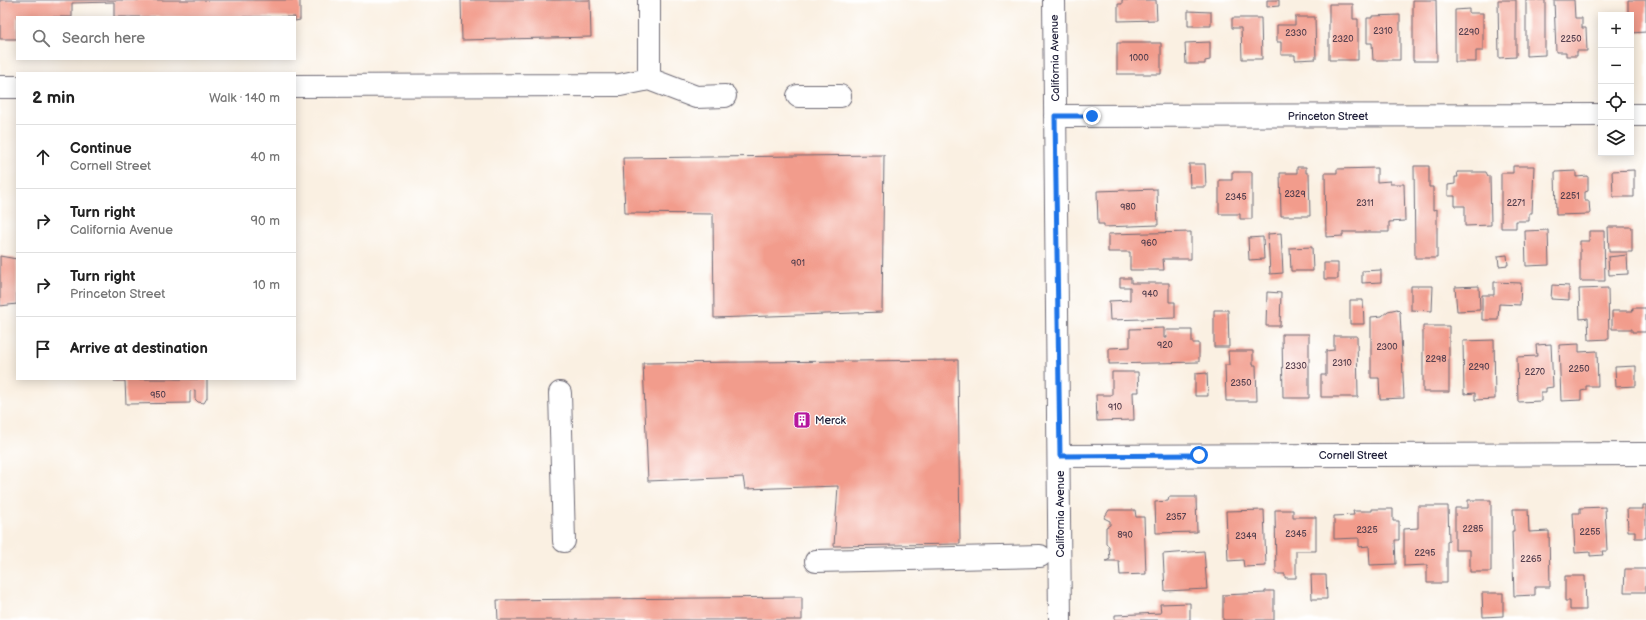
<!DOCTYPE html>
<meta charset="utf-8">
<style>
body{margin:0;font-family:"Balsamiq Sans",sans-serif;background:#f2f2f2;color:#222}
.controls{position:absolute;right:12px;top:12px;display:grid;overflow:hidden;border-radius:0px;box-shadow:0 2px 10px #0003}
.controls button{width:36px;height:36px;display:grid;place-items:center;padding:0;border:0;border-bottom:1px solid #e0e0e0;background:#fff;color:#222;font:20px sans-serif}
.stop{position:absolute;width:12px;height:12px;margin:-9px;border:3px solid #1a73e8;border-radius:50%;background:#fff}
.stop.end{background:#1a73e8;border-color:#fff;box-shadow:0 1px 4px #0008}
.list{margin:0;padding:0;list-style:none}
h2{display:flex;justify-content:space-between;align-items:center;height:52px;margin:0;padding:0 16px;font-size:17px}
h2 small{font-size:13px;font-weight:400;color:#767676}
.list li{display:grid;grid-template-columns:26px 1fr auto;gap:12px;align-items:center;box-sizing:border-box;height:64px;padding:0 16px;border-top:1px solid #e0e0e0}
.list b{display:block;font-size:15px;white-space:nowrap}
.list p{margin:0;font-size:13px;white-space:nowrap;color:#767676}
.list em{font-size:13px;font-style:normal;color:#767676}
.icon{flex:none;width:22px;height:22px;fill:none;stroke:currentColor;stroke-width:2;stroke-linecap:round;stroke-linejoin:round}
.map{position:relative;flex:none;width:1646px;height:620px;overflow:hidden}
.search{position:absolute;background:#fff;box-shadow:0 2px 10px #0003;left:16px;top:16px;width:280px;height:44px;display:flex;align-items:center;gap:10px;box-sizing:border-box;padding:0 14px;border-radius:0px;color:#767676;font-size:15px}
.panel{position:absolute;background:#fff;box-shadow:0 2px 10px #0003;left:16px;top:72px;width:280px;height:308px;border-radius:0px}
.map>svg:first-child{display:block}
.building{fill:#f29c8c}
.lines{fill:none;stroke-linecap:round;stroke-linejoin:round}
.minor-casing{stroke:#6e6a75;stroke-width:24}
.minor{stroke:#fff;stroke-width:22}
.route{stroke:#1a73e8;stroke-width:5}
.labels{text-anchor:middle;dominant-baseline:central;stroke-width:3;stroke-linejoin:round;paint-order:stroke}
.number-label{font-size:9px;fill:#56404f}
.street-label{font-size:11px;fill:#22223b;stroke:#fff}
.poi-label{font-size:11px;fill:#22223b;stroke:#fff;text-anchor:start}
</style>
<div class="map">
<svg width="1646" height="620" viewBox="0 0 1646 620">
<rect width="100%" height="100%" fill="#fff"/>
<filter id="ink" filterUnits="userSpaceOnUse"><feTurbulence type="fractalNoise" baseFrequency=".025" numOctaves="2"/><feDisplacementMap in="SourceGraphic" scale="8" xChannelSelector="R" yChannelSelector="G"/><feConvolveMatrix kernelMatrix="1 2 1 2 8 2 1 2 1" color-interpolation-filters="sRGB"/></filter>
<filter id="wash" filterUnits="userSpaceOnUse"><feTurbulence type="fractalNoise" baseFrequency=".012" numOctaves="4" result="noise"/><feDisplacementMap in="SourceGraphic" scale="16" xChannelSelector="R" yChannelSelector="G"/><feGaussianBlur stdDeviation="0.9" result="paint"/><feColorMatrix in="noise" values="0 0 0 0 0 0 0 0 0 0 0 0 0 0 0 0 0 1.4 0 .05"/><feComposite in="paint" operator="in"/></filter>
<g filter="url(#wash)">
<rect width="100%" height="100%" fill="#faf0e2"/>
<g id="blocks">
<!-- building -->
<path class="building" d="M 0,0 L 300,0 L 300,20 L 295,21 L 295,17 L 114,17 L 114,2 L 72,3 L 72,17 L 17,17 L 17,39 L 0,39 Z
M 461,0 L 590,0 L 591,37 L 462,40 Z
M 1122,0 L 1156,0 L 1157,20 L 1118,21 L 1118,4 L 1122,4 Z
M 1267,0 L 1279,0 L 1279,6 L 1267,7 Z
M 1413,0 L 1436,0 L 1437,61 L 1413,61 Z
M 1498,0 L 1516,0 L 1516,57 L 1499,58 Z
M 1526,0 L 1545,0 L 1545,55 L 1526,56 Z
M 1554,0 L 1574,0 L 1575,18 L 1582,18 L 1582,28 L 1586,28 L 1587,51 L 1577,51 L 1577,56 L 1566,56 L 1566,52 L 1556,52 Z
M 1628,0 L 1646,0 L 1646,32 L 1631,33 L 1631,15 L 1628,15 Z
M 1329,4 L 1353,4 L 1353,19 L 1358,19 L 1358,60 L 1329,60 Z
M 1469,9 L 1469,13 L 1483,13 L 1483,51 L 1476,51 L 1476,62 L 1455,62 L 1455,10 Z
M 1188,11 L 1211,12 L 1211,26 L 1188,26 Z
M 1400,15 L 1400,60 L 1373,60 L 1372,43 L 1367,43 L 1367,18 L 1372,18 L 1372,16 Z
M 1295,17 L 1315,17 L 1316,59 L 1295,60 L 1295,55 L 1281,55 L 1281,42 L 1277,42 L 1277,25 L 1295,25 Z
M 1232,18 L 1261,18 L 1262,59 L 1242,59 L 1241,28 L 1232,28 Z
M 1210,42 L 1210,60 L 1205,61 L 1205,64 L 1186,64 L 1185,43 Z
M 1117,43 L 1161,43 L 1161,74 L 1117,74 Z
M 884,155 L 882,312 L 714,318 L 713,214 L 625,213 L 623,158 Z
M 1189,164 L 1205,164 L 1206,187 L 1190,187 Z
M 1414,166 L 1429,166 L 1429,187 L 1433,187 L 1433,210 L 1437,209 L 1437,258 L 1415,258 Z
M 1513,166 L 1534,166 L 1532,213 L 1529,213 L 1529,221 L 1516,221 L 1516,228 L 1501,228 L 1501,173 L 1513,173 Z
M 1297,167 L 1306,167 L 1306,173 L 1309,173 L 1310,216 L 1281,216 L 1280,173 L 1297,173 Z
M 1377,168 L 1377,182 L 1390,181 L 1390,184 L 1404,184 L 1405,221 L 1389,222 L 1389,232 L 1343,232 L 1343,236 L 1326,237 L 1325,173 L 1337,173 L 1337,169 Z
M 1634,170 L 1634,197 L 1613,197 L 1612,171 Z
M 1576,171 L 1576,177 L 1588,176 L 1588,191 L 1585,192 L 1585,201 L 1589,201 L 1590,214 L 1556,215 L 1555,172 Z
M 1232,172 L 1252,172 L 1252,219 L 1240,219 L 1240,214 L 1219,214 L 1219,180 L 1232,180 Z
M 1457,172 L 1486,172 L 1488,176 L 1490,176 L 1491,225 L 1465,226 L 1465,206 L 1455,206 L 1455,196 L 1448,196 L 1448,185 L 1455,184 L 1455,177 L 1458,177 Z
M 1157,189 L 1158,225 L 1104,227 L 1104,224 L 1098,224 L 1097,191 Z
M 1608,227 L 1632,227 L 1632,252 L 1609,252 Z
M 1548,230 L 1549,265 L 1526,266 L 1525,231 Z
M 1589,231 L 1604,231 L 1605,281 L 1580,281 L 1580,241 L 1589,241 Z
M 1191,232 L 1191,259 L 1163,259 L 1164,270 L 1130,270 L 1130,252 L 1108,252 L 1108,234 Z
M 1281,233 L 1283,273 L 1270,274 L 1268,234 Z
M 1263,237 L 1264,259 L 1249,260 L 1248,238 Z
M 1312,247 L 1313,271 L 1291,271 L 1290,248 Z
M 1507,255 L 1508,265 L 1499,266 L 1498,256 Z
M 1627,255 L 1628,274 L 1609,275 L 1608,257 Z
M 0,256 L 17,259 L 17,304 L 0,306 Z
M 1324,263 L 1338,263 L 1338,279 L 1324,279 Z
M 1381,270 L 1381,282 L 1362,283 L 1362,271 Z
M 1120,278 L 1131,278 L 1131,283 L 1169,283 L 1169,302 L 1175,302 L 1175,318 L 1110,320 L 1109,301 L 1130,300 L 1130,287 L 1120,287 Z
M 1494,282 L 1521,283 L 1520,305 L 1499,304 L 1498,320 L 1482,320 L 1482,295 L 1494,295 Z
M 1552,285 L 1569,286 L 1569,300 L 1551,299 Z
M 1411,286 L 1433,286 L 1432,311 L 1411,310 Z
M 1479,286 L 1480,310 L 1457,311 L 1455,287 Z
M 1608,288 L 1609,339 L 1589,340 L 1588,318 L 1580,319 L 1579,289 Z
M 1267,292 L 1281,293 L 1280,326 L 1266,326 Z
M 1350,300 L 1363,300 L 1364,324 L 1350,324 Z
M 1632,308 L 1646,308 L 1646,332 L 1632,332 L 1632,329 L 1612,329 L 1612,311 L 1633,311 Z
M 1397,309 L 1400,312 L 1404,398 L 1380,399 L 1379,378 L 1371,378 L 1371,317 L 1382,316 L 1388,311 Z
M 1214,310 L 1228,310 L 1229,347 L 1214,347 Z
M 1423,326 L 1449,326 L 1449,392 L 1423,392 Z
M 1164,328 L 1164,338 L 1167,338 L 1166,330 L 1192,330 L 1192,343 L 1199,343 L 1199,362 L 1109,364 L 1109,348 L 1130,347 L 1130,329 Z
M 1282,334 L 1309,334 L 1309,398 L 1283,398 Z
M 1334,336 L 1357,336 L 1358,397 L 1321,397 L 1321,375 L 1326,375 L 1326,351 L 1334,350 Z
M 1494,340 L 1495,399 L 1475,400 L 1475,393 L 1464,394 L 1463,341 Z
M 1551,344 L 1553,387 L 1546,388 L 1546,392 L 1541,392 L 1541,401 L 1518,402 L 1517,357 L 1537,356 L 1536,345 Z
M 1579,344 L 1579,352 L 1597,351 L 1598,386 L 1586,386 L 1586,390 L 1581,391 L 1581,400 L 1561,401 L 1559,345 Z
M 1228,351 L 1253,351 L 1253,365 L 1256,365 L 1257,401 L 1226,401 L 1225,365 L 1229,365 Z
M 958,360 L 960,544 L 834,546 L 838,486 L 745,489 L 743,477 L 648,481 L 643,363 Z
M 1636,366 L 1636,386 L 1616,387 L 1615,367 Z
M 1112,372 L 1138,372 L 1139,392 L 1133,392 L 1134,420 L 1097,421 L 1096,395 L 1112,395 Z
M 1207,373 L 1208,396 L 1195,396 L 1195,374 Z
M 114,379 L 207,379 L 207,398 L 204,403 L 198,402 L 195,399 L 195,390 L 190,391 L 190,403 L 126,404 L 125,381 L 114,381 Z
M 1169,497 L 1196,497 L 1197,532 L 1156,533 L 1155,502 L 1168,501 Z
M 1468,500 L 1491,500 L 1491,572 L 1470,572 L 1470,550 L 1455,550 L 1455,508 L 1468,508 Z
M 1643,505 L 1646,505 L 1646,538 L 1635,538 L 1635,531 L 1628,531 L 1627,509 L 1643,509 Z
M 1418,506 L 1448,506 L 1449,541 L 1447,542 L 1447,583 L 1427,583 L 1427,565 L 1404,566 L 1404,529 L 1418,528 Z
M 1605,507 L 1607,551 L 1602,551 L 1603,555 L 1590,556 L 1590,552 L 1575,553 L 1573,513 L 1580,513 L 1580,508 Z
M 1372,509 L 1393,509 L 1393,521 L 1399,521 L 1399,540 L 1395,540 L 1396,564 L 1370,565 L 1369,546 L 1359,547 L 1359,538 L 1334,539 L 1334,516 L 1354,515 L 1353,511 L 1372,511 Z
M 1513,509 L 1528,509 L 1529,532 L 1549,531 L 1550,587 L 1535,587 L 1535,595 L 1514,596 L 1512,531 L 1514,531 Z
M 1109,510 L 1135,510 L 1136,517 L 1144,517 L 1146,574 L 1120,575 L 1119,561 L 1106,561 L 1110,559 L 1109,547 L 1106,543 L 1106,527 L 1110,525 L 1110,521 L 1104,518 Z
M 1264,510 L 1266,566 L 1244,567 L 1243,560 L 1228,561 L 1226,511 Z
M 1275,510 L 1293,510 L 1293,517 L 1316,517 L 1316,551 L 1296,551 L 1296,578 L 1285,578 L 1285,574 L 1276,574 Z
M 1204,551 L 1207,589 L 1165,591 L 1163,554 Z
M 1625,569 L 1646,569 L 1646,592 L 1624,592 Z
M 1311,575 L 1326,575 L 1327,599 L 1312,599 Z
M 1565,576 L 1585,576 L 1586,610 L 1570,610 L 1570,601 L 1565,601 Z
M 1265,591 L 1274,591 L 1274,620 L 1223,620 L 1223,595 L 1265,593 Z
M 1482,593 L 1503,593 L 1503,616 L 1483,617 Z
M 802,597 L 802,620 L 498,620 L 497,600 Z
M 1190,603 L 1190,620 L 1115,620 L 1115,615 L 1161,613 L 1160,604 Z"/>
</g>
</g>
<g filter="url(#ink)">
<use href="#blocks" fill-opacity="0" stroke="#6e6a75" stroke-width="1"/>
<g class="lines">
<!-- minor casing -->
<g class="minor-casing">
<path id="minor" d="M 649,0 L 649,79
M 1054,0 L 1060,620
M 295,86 L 620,85 L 649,79 L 696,97 L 725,96
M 0,87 L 17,87
M 798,96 L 840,96
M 1631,115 L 1646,115
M 1055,116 L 1601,115
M 560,393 L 564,541
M 1060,456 L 1646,454
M 816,561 L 1040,556"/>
</g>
<!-- minor -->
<use href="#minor" class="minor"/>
</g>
</g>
<g class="lines" filter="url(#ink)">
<!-- route -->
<path class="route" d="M 1092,116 L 1055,116 L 1060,456 L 1199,455"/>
</g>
<!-- icons -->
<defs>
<g id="building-square" transform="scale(0.9)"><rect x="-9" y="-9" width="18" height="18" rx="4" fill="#b5179e" stroke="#fff"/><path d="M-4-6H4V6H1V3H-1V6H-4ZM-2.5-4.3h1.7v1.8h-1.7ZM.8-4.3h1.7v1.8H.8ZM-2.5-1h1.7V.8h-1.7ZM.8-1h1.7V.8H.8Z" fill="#fff"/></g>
</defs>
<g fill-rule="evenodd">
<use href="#building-square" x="802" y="420"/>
</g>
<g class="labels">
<!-- number labels -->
<g class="number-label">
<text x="1383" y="31">2310</text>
<text x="1469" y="32">2290</text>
<text x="1296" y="33">2330</text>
<text x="1343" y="39">2320</text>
<text x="1571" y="39">2250</text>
<text x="1139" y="58">1000</text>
<text x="1295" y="194">2329</text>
<text x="1570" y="196">2251</text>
<text x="1236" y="197">2345</text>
<text x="1365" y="203">2311</text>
<text x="1516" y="203">2271</text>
<text x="1128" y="207">980</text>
<text x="1149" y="243">960</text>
<text x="798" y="263">901</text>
<text x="1150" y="294">940</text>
<text x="1165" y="345">920</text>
<text x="1387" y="347">2300</text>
<text x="1436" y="359">2298</text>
<text x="1342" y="363">2310</text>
<text x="1296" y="366">2330</text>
<text x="1479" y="367">2290</text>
<text x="1579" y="369">2250</text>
<text x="1535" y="372">2270</text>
<text x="1241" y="383">2350</text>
<text x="158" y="395">950</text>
<text x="1115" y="407">910</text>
<text x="1176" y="517">2357</text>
<text x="1473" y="529">2285</text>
<text x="1367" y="530">2325</text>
<text x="1590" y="532">2255</text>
<text x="1296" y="534">2345</text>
<text x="1125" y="535">890</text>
<text x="1246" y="536">2349</text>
<text x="1425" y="553">2295</text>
<text x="1531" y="559">2265</text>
</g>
<!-- street labels -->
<g class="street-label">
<text transform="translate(1055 58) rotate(-91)">California Avenue</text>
<text x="1328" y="116">Princeton Street</text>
<text x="1353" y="455">Cornell Street</text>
<text transform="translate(1060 514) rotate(-90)">California Avenue</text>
</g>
<!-- poi labels -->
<g class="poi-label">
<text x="815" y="420">Merck</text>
</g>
</g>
</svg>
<div class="controls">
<button>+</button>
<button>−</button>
<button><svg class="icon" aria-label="locate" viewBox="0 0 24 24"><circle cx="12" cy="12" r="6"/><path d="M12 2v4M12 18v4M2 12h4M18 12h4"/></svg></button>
<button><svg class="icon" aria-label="layers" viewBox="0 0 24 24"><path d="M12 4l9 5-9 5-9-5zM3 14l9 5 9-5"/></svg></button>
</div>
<div class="stop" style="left:1199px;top:455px"></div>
<div class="stop end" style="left:1092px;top:116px"></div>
<div class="search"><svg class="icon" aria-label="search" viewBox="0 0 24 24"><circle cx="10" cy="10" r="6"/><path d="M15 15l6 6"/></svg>Search here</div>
<section class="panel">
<h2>2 min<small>Walk · 140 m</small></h2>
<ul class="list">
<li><svg class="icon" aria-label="ahead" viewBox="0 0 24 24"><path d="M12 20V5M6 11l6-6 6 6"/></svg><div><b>Continue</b><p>Cornell Street</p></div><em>40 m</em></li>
<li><svg class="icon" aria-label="right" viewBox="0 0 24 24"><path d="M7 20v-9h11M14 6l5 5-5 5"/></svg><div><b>Turn right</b><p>California Avenue</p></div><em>90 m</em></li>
<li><svg class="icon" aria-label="right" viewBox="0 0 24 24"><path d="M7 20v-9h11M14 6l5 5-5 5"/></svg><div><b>Turn right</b><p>Princeton Street</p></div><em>10 m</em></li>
<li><svg class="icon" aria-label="arrive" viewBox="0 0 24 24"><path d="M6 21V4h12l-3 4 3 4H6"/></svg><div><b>Arrive at destination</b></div></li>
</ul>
</section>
</div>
